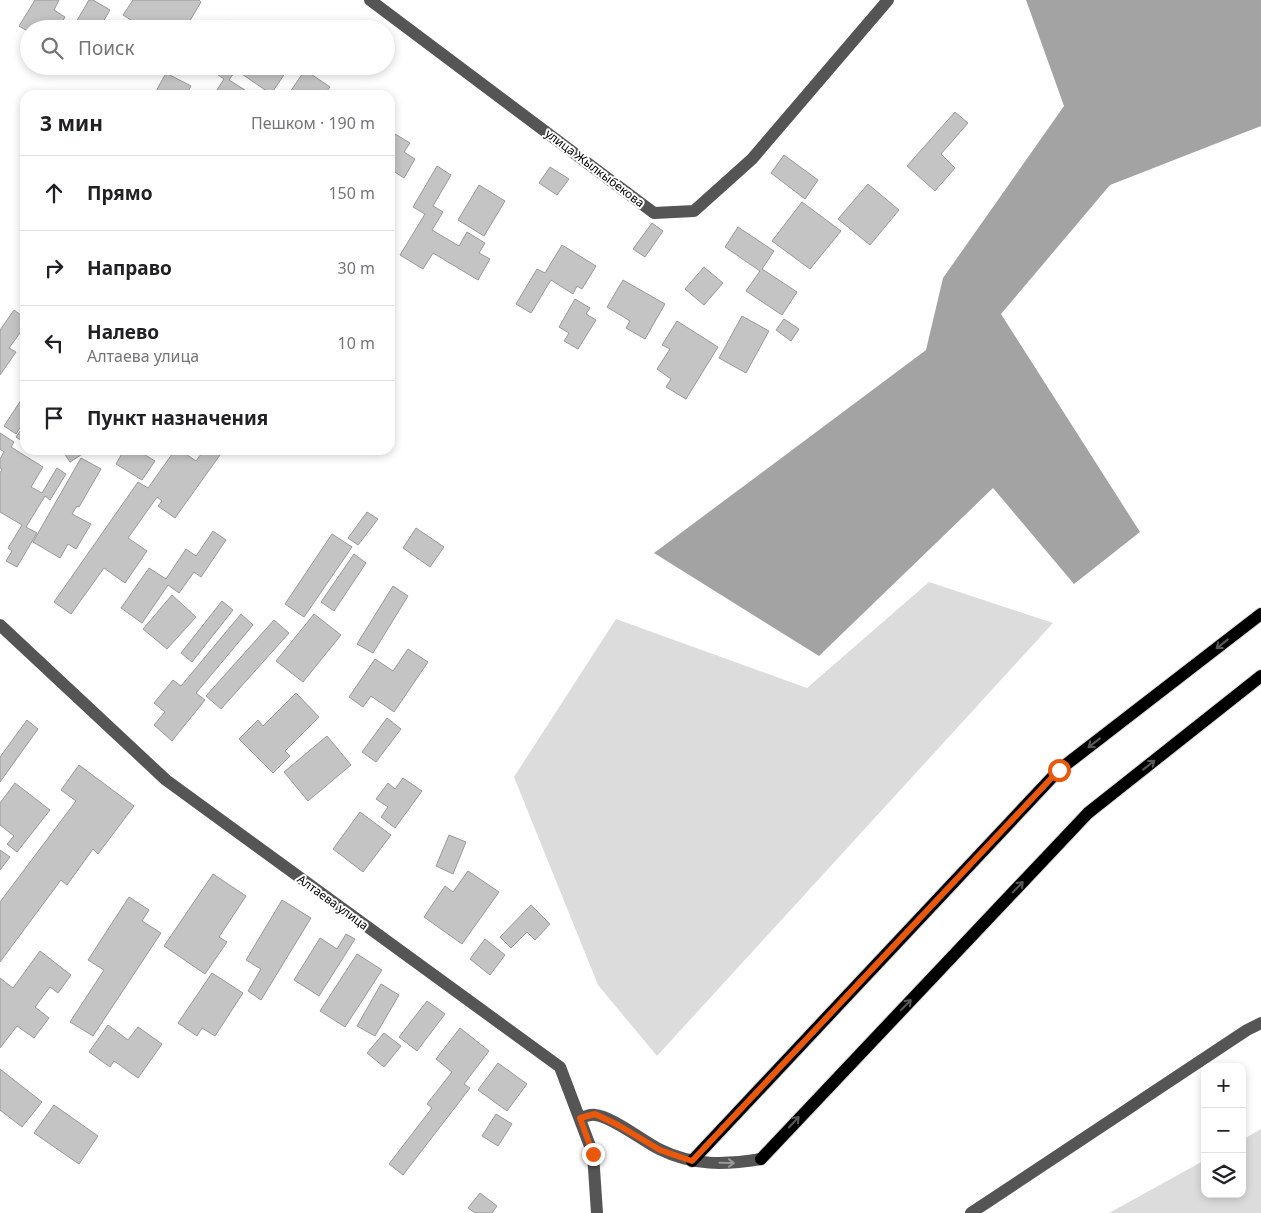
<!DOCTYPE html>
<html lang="ru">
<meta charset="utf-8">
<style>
body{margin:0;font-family:"Noto Sans",sans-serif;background:#f6f6f6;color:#202124}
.controls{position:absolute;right:15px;bottom:15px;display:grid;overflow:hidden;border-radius:10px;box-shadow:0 2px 8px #0003}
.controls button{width:45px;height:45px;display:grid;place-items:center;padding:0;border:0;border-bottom:1px solid #e0e0e0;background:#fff;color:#202124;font:25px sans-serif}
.stop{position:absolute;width:15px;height:15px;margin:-11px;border:4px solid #ea580c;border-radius:50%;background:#fff}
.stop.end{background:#ea580c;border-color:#fff;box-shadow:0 1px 5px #0008}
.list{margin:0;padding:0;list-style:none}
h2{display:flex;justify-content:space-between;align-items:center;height:65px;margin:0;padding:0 20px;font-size:21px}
h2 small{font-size:16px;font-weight:400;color:#757577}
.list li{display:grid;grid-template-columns:32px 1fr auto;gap:15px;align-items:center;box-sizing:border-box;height:75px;padding:0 20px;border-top:1px solid #e0e0e0}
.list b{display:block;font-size:19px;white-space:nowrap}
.list p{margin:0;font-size:16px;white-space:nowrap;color:#757577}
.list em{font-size:16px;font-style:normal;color:#757577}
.icon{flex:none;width:28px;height:28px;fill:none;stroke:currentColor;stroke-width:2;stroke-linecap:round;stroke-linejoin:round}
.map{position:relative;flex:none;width:1261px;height:1213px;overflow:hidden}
.search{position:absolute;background:#fff;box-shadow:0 2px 8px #0003;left:20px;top:20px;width:375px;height:55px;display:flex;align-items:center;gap:12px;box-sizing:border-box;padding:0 18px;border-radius:28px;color:#757577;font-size:19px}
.panel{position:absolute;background:#fff;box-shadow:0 2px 8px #0003;left:20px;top:90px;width:375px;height:365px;border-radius:15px}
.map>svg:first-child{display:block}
.green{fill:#dcdcdc}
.water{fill:#a3a3a3}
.building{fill:#c4c4c4;stroke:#999}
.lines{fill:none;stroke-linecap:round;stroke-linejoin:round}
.major-casing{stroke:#dbdbdb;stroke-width:14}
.minor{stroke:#555;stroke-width:12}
.major{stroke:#000;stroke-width:12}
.oneway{stroke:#595959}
.oneway2{stroke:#999}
.route{stroke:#ea580c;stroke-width:6}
.labels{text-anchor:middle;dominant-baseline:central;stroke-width:4;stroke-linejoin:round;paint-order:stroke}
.street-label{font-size:12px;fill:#000;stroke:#fff}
</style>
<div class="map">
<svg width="1261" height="1213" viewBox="0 0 1261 1213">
<rect width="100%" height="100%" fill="#fff"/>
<!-- green -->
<path class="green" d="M 929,582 L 1053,623 L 657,1056 L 598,985 L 514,777 L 616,619 L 807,688 Z
M 1261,1129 L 1261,1213 L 1109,1213 L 1205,1160 L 1205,1194 L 1242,1194 L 1242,1140 Z"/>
<!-- water -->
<path class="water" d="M 1026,0 L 1261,0 L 1261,126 L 1110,185 L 1001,314 L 1140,532 L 1074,584 L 993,488 L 819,656 L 654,553 L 926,350 L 943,278 L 1064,106 Z"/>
<!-- building -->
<path class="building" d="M 35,0 L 59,0 L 54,10 L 65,17 L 58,29 L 46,29 L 38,24 L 35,29 L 29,29 L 29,32 L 19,26 Z
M 89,0 L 93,0 L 110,10 L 99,29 L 72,29 Z
M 133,0 L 199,0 L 201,2 L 185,29 L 170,22 L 166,29 L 145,29 L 123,15 Z
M 229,20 L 241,29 L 223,29 Z
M 59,66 L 77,66 L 72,74 Z
M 210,66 L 290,66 L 271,94 L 236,70 L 229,80 L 245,90 L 241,95 L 224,95 L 217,90 L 224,79 L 208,68 Z
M 305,70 L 330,87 L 324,95 L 288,95 Z
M 166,73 L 191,86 L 186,95 L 154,95 Z
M 955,112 L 968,123 L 941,154 L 955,168 L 935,191 L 907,166 Z
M 390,131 L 410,143 L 404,152 L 415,159 L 404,178 L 390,169 Z
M 784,155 L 818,180 L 805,199 L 771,173 Z
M 437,166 L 451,175 L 433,206 L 443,212 L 432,230 L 459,246 L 467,232 L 485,243 L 479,253 L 490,259 L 478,280 L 433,253 L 423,269 L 400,255 L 425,214 L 413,207 Z
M 550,167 L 569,179 L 557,195 L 539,183 Z
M 868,184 L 899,210 L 870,245 L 838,219 Z
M 479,185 L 505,201 L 484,236 L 458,220 Z
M 802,202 L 841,231 L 810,269 L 772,241 Z
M 652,223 L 663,231 L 645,257 L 633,249 Z
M 738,227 L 774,251 L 762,269 L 797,292 L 782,315 L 746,291 L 760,271 L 725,247 Z
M 562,245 L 596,266 L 582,289 L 577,286 L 573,294 L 551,280 L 531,313 L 516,304 L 537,269 L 545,273 Z
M 704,267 L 723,283 L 704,305 L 685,289 Z
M 623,280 L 665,304 L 645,339 L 626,328 L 630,321 L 607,307 Z
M 575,299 L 590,308 L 586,314 L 596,320 L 578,349 L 564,341 L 569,333 L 559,327 Z
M 14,310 L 25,318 L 25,326 L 9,348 L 16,352 L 0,375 L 0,330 Z
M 742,316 L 769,331 L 746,373 L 719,358 Z
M 784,319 L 799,329 L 791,341 L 776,330 Z
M 677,321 L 718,347 L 686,399 L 666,387 L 671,379 L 657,369 L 670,349 L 662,345 Z
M 25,394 L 25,420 L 16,434 L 4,426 Z
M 25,424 L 25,443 L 16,437 Z
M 0,433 L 14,442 L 11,447 L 43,467 L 31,487 L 42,493 L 57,468 L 66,474 L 50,500 L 45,496 L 26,527 L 37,533 L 17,567 L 6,561 L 12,551 L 8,548 L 22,525 L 0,512 L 0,473 L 2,469 L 0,468 L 0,459 L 4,452 L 0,449 Z
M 62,450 L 86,450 L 87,451 L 70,462 Z
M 124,450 L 137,450 L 155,461 L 142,480 L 116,464 Z
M 175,450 L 180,450 L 196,461 L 204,450 L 213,450 L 220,455 L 175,518 L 158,506 L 162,501 L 157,497 L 128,538 L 147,551 L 125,583 L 104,568 L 71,614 L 54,602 L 138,482 L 148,488 Z
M 81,458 L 101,469 L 79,507 L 77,506 L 72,514 L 91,524 L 76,549 L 68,544 L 60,558 L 33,542 Z
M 367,512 L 378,519 L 358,545 L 348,538 Z
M 416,528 L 444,547 L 430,567 L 403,548 Z
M 213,531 L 226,540 L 201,577 L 194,572 L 179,593 L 168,585 L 142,623 L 121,608 L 149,568 L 166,579 L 186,549 L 196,556 Z
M 332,534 L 352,547 L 304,617 L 285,604 Z
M 354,554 L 366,563 L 334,611 L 321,602 Z
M 393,586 L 408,596 L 373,653 L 357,644 Z
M 172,595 L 196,617 L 167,649 L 143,629 Z
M 222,601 L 233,610 L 192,662 L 181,653 Z
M 241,614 L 253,625 L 196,693 L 205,700 L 172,741 L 154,725 L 165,712 L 154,703 L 173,680 L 181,686 Z
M 314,614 L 341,635 L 303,682 L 276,661 Z
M 274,620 L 289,633 L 221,709 L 206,696 Z
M 408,649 L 428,662 L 394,712 L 371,696 L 363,707 L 349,697 L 375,659 L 393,671 Z
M 296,693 L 319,717 L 285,751 L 290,756 L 273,773 L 239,739 L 258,720 L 263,726 Z
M 387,718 L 401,729 L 376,762 L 362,752 Z
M 27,720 L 38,729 L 0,782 L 0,757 Z
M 327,736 L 351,765 L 308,801 L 284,772 Z
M 79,765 L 134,806 L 98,854 L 93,849 L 67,885 L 61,880 L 0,962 L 0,902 L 76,801 L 61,790 Z
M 403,778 L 422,791 L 395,828 L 381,817 L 388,807 L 376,799 L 388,783 L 395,789 Z
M 15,783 L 50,810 L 17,852 L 7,844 L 14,836 L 0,825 L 0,803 Z
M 360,812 L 391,835 L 363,872 L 333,849 Z
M 449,835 L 466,842 L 453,874 L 436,866 Z
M 0,850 L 10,857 L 0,870 Z
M 468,871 L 499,892 L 462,944 L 424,917 L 445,886 L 453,892 Z
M 213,874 L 246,896 L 219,937 L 227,942 L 205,974 L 164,946 Z
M 129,897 L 149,910 L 142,921 L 161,933 L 93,1036 L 70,1022 L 104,970 L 88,960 Z
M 282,900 L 311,918 L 261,1000 L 248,991 L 261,969 L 246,960 Z
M 531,905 L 550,924 L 535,940 L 527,932 L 511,948 L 500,937 Z
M 346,934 L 355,939 L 319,996 L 294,980 L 320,938 L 337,949 Z
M 485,939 L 505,955 L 490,975 L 470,959 Z
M 40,951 L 71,975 L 58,993 L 50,987 L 35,1007 L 49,1018 L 34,1038 L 17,1026 L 0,1048 L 0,978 L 13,988 Z
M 357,954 L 382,970 L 345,1027 L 320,1011 Z
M 212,973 L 243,993 L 215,1036 L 202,1028 L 197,1036 L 178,1023 Z
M 381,984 L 399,995 L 375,1036 L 357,1026 Z
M 427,1001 L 445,1014 L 417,1051 L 399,1037 Z
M 108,1025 L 128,1040 L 138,1027 L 162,1044 L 138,1078 L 114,1061 L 110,1067 L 89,1052 Z
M 460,1028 L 489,1051 L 464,1084 L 470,1088 L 403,1175 L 389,1164 L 432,1108 L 427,1104 L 452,1072 L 436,1059 Z
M 384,1033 L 401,1046 L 384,1067 L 367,1053 Z
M 498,1063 L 527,1084 L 507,1111 L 478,1090 Z
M 0,1069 L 42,1102 L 22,1127 L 0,1110 Z
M 54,1105 L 98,1136 L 79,1164 L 34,1133 Z
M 496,1114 L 512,1124 L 498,1146 L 482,1136 Z
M 480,1193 L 497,1206 L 492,1213 L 475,1213 L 468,1208 Z"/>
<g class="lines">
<!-- major casing -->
<g class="major-casing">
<path id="major" d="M 761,1159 L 1088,813 L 1261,676
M 692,1161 L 1059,770 L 1261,614"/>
</g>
<!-- minor -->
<path class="minor" d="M 370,0 L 654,213 L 694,211 L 752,159 L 888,0
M 0,625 L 166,780 L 560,1067 L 593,1154 L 597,1213
M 580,1118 C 584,1117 590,1114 595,1115 C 611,1116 643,1141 659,1149 C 693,1166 725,1165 761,1159
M 971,1213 L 1247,1030 L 1261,1023"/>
<!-- major -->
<use href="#major" class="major"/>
</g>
<!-- one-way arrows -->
<defs><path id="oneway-shaft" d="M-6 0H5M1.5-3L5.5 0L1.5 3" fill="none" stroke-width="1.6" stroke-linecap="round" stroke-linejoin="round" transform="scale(1.25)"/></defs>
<g class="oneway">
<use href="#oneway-shaft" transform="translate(1222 644) rotate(142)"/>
<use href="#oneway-shaft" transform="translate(1094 743) rotate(142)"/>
<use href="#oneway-shaft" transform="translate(1149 765) rotate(-38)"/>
<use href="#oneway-shaft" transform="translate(1018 887) rotate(-46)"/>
<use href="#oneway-shaft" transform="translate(906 1005) rotate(-46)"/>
<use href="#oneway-shaft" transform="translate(794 1122) rotate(-47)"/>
</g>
<use class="oneway2" href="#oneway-shaft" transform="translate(727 1163) rotate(1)"/>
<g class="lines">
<!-- route -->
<path class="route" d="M 593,1154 L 580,1118 L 595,1114 L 618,1125 L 660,1150 L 692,1161 L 1059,770"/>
</g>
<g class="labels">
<!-- street labels -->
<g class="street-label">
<text transform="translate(595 168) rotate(37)">улица Жылкыбекова</text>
<text transform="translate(333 902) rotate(36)">Алтаева улица</text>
</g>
</g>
</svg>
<div class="controls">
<button>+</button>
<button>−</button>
<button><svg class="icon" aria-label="layers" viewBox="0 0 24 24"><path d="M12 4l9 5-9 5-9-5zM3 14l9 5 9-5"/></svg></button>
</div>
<div class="stop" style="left:1059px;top:770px"></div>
<div class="stop end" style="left:593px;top:1154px"></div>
<div class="search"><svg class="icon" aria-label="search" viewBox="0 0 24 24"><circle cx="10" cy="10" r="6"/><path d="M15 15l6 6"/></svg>Поиск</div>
<section class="panel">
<h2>3 мин<small>Пешком · 190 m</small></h2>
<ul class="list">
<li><svg class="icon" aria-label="ahead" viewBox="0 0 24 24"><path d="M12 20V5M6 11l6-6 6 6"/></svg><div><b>Прямо</b></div><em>150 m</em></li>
<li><svg class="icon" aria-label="right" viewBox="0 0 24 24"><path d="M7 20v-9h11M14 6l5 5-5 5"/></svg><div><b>Направо</b></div><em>30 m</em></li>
<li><svg class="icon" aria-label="left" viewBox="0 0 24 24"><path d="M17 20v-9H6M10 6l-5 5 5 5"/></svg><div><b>Налево</b><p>Алтаева улица</p></div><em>10 m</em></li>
<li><svg class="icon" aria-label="arrive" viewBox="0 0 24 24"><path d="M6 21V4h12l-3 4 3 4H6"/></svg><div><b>Пункт назначения</b></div></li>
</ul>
</section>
</div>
